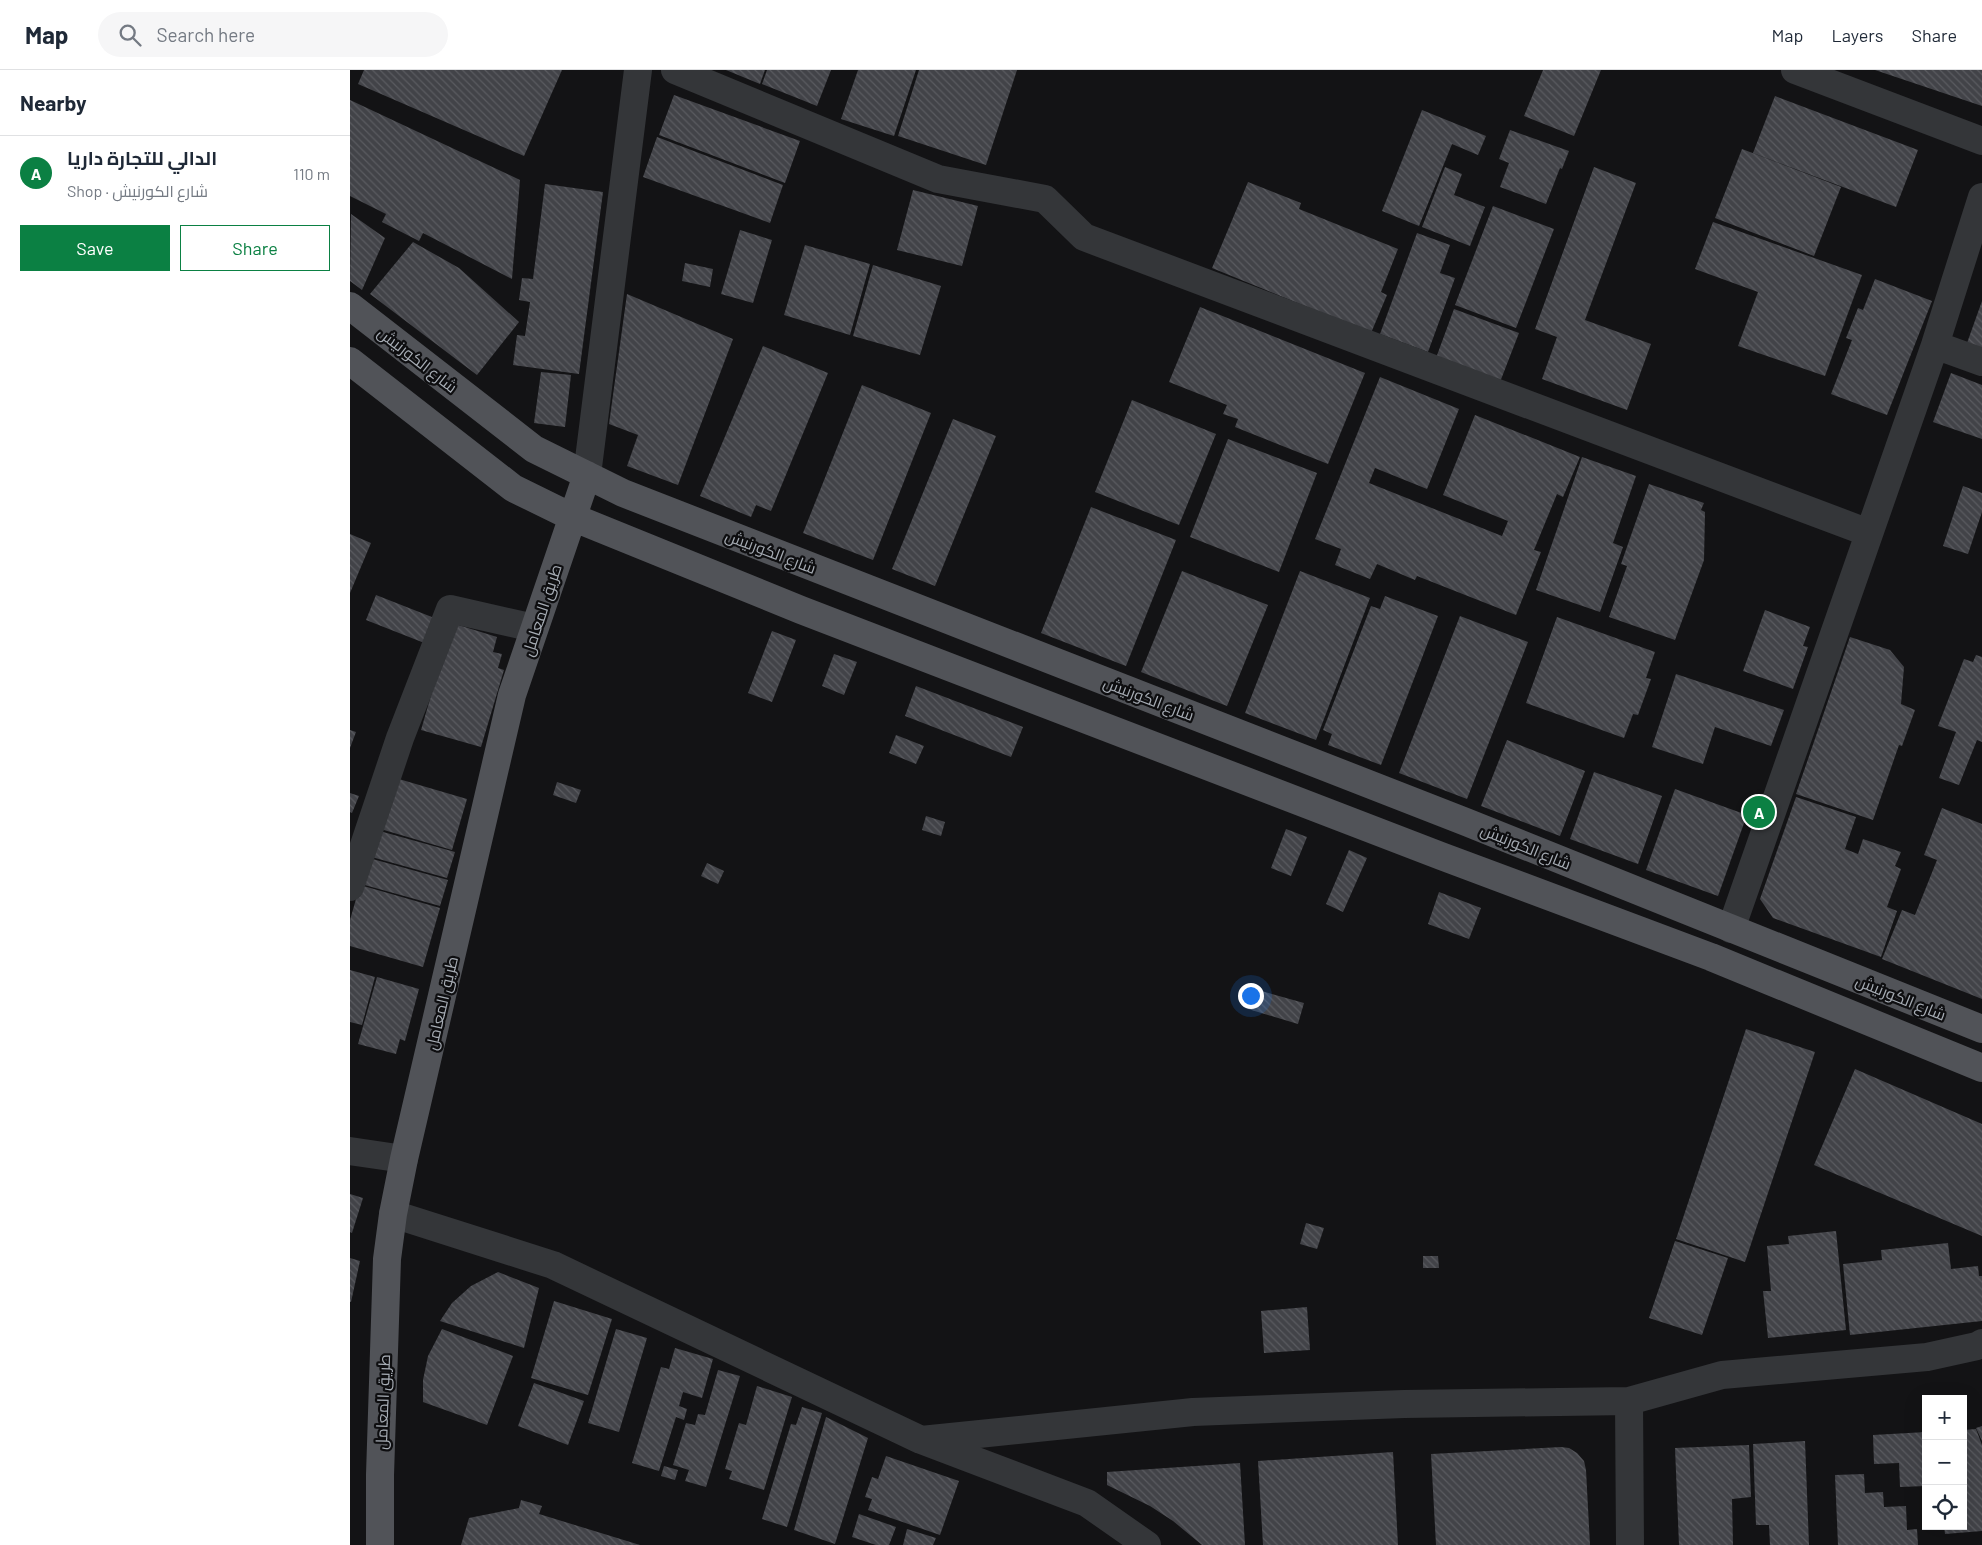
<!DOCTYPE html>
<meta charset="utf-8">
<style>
body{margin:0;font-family:Barlow,Cairo,sans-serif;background:#f6f6f7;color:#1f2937}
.controls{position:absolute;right:15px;bottom:15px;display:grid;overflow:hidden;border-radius:0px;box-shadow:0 5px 20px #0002}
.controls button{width:45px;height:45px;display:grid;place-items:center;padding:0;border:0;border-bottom:1px solid #e0e1e3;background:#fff;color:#1f2937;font:25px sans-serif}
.you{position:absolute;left:900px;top:925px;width:18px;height:18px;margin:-12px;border:4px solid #fff;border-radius:50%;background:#1a73e8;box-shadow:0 0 0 8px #1a73e833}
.badge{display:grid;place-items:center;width:32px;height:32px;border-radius:50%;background:#0b8043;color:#fff;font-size:16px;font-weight:700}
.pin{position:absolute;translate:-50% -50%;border:2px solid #fff;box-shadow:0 1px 5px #0006}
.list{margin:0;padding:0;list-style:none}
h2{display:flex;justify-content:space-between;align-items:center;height:65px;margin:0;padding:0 20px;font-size:21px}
h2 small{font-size:16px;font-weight:400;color:#747a83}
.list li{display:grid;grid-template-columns:32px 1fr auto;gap:15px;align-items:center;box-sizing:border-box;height:75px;padding:0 20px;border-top:1px solid #e0e1e3}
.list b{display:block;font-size:19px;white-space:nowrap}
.list p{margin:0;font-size:16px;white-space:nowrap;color:#747a83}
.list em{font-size:16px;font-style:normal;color:#747a83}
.actions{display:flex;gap:10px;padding:15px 20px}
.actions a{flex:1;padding:11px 0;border:1px solid #0b8043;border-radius:0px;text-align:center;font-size:18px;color:#0b8043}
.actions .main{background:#0b8043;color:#fff}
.icon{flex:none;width:28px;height:28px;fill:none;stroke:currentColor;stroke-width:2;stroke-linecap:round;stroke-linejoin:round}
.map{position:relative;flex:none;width:1632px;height:1475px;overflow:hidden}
header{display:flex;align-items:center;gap:30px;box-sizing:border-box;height:70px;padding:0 25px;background:#fff;border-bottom:1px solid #e0e1e3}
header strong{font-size:24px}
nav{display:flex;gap:28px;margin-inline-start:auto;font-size:18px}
.search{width:350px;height:45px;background:#f6f6f7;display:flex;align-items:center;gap:12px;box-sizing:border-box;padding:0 18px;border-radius:28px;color:#747a83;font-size:19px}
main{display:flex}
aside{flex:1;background:#fff}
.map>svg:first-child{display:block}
.building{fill:url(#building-back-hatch)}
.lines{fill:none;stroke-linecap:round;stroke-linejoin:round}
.minor{stroke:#343639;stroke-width:28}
.major{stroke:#515358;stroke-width:28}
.labels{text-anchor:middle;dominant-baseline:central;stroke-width:4.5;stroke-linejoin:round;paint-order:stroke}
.street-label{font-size:16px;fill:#a6acb4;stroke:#0e0e10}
</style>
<header>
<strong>Map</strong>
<div class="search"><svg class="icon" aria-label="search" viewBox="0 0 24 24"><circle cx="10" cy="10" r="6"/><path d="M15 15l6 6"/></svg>Search here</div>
<nav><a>Map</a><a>Layers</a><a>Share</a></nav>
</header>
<main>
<aside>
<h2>Nearby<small></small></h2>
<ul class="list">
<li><span class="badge">A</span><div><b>الدالي للتجارة داريا</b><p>Shop · شارع الكورنيش</p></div><em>110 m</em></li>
</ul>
<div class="actions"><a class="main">Save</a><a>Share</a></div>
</aside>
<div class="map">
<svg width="1632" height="1475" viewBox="0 0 1632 1475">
<defs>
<pattern id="building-back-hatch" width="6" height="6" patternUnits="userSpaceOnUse" patternTransform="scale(1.25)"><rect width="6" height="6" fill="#424348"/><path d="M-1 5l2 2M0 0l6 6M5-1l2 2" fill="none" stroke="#5a5b60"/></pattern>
</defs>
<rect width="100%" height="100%" fill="#131315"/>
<!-- building -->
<path class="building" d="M 14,0 L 212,0 L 174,86 L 8,14 Z
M 376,0 L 415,0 L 410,14 Z
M 417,0 L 481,0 L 467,36 L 412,14 Z
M 508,0 L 566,0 L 544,66 L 491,49 Z
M 569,0 L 667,0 L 636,95 L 548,66 Z
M 1193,0 L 1251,0 L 1224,66 L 1174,46 Z
M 1525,0 L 1632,0 L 1632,36 Z
M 324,25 L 450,71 L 435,113 L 309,65 Z
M 1425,26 L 1568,80 L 1546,137 L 1403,83 Z
M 0,30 L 170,110 L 162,209 L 73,163 L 69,171 L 32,152 L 36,144 L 0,126 Z
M 1072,40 L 1136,66 L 1128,85 L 1102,74 L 1069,156 L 1032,141 Z
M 1160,60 L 1219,81 L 1212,99 L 1210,98 L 1196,134 L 1150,117 L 1159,93 L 1149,89 Z
M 307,67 L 433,115 L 420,153 L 293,107 Z
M 1392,79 L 1491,117 L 1464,186 L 1365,148 Z
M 1095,97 L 1112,104 L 1104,125 L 1135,137 L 1120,176 L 1072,157 Z
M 1244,97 L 1286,113 L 1235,250 L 1301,274 L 1277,340 L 1192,309 L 1207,267 L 1185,259 Z
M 898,112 L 951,133 L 949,139 L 1048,179 L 1031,222 L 1037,225 L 1021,263 L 862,198 Z
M 195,114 L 253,122 L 229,304 L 163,295 L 167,265 L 175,266 L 180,232 L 169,230 L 172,208 L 183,209 Z
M 563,120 L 628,136 L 612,196 L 547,180 Z
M 1143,136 L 1204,159 L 1166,258 L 1105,235 Z
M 1,144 L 35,168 L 12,220 L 0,211 Z
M 1363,152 L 1512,205 L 1475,306 L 1388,276 L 1408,222 L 1345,199 Z
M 390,160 L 422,170 L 403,233 L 371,224 Z
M 1067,163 L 1100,175 L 1090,203 L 1105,208 L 1078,282 L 1030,264 Z
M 63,172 L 109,198 L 169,252 L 127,305 L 20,224 Z
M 455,175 L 520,194 L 500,265 L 434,245 Z
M 335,193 L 363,199 L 360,217 L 332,211 Z
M 523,195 L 591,216 L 570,285 L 503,266 Z
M 1525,209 L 1582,231 L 1537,345 L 1481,324 L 1502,270 L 1496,268 L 1508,238 L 1513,240 Z
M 277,224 L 383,269 L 328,415 L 277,396 L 288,365 L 259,354 Z
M 1632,231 L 1632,278 L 1617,273 Z
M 850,237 L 1015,303 L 978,394 L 885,357 L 888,349 L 873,344 L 877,335 L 819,312 Z
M 1104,239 L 1169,263 L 1150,312 L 1086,288 Z
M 413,276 L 478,303 L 421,441 L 406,435 L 401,447 L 350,426 Z
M 191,302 L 221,305 L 215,357 L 184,353 Z
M 1601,303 L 1632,315 L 1632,369 L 1583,352 Z
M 1030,307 L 1109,339 L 1077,419 L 1025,398 L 1019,413 L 1152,466 L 1158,451 L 1093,425 L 1125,345 L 1230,387 L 1213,427 L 1207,424 L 1184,480 L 1191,482 L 1166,545 L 1067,506 L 1065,510 L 1027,494 L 1020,509 L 985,495 L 991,479 L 965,469 Z
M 512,315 L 581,343 L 523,490 L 453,463 Z
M 782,330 L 866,364 L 829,455 L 745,422 Z
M 603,349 L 646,366 L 585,516 L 542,499 Z
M 878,369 L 967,403 L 929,502 L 840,467 Z
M 1232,387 L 1286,406 L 1263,473 L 1273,477 L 1250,542 L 1186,520 Z
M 1299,414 L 1354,433 L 1351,440 L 1355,442 L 1354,490 L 1325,570 L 1259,547 L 1277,496 L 1271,494 Z
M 1613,416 L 1632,423 L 1632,442 L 1618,484 L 1593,476 Z
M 741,437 L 826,470 L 776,596 L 691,563 Z
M 0,464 L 21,473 L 0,523 Z
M 832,501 L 918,535 L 877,636 L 791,602 Z
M 950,501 L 1020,528 L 966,670 L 895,643 Z
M 26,525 L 92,551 L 82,576 L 16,550 Z
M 1035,526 L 1088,546 L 1031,695 L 978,675 L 982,664 L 973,660 L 1021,536 L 1030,539 Z
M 1415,540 L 1460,557 L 1453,576 L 1458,577 L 1443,619 L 1393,601 Z
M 1110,546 L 1178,572 L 1117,729 L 1049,703 Z
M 1207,547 L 1305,582 L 1296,608 L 1301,609 L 1288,645 L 1283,644 L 1274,668 L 1176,633 Z
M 102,553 L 147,567 L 143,582 L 152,584 L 148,598 L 154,600 L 131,677 L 71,660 Z
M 422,561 L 446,570 L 422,632 L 398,623 Z
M 1500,567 L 1540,580 L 1554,597 L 1551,634 L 1565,640 L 1552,676 L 1549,675 L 1523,750 L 1446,724 Z
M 484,584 L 507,592 L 494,625 L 472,616 Z
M 1626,585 L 1632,587 L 1632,672 L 1627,670 L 1609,715 L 1589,708 L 1606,662 L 1588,656 L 1614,589 L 1623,592 Z
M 1326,604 L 1434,640 L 1421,676 L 1365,657 L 1353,694 L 1302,677 Z
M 566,616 L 673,657 L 661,687 L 555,646 Z
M 0,660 L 6,662 L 0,678 Z
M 546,665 L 574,676 L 566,694 L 539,683 Z
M 1157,670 L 1235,701 L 1210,766 L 1131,736 Z
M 1244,702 L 1312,726 L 1288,794 L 1220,769 Z
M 42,707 L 117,729 L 102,780 L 27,758 Z
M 207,712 L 231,720 L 226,733 L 203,725 Z
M 1325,719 L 1397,745 L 1368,826 L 1296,800 Z
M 0,723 L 9,726 L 2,743 L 0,742 Z
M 1446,727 L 1506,747 L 1495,779 L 1508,784 L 1513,769 L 1551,782 L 1545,796 L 1551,799 L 1537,837 L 1547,841 L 1531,887 L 1423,848 L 1410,829 Z
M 1592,738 L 1632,754 L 1632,929 L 1532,889 L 1552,840 L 1565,845 L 1587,790 L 1574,785 Z
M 576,746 L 595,752 L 591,766 L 572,760 Z
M 936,759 L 957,767 L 941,806 L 921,798 Z
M 26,760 L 105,782 L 97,808 L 18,786 Z
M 999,780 L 1017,788 L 993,842 L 976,834 Z
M 19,788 L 98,810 L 90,836 L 11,814 Z
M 357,793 L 374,801 L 368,814 L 351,806 Z
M 10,815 L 90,838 L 73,897 L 0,876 L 0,850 Z
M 1089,822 L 1131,838 L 1119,869 L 1078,854 Z
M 0,900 L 25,907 L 12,955 L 0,952 Z
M 27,907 L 69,919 L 55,971 L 50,969 L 46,984 L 8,974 Z
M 901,918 L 954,933 L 948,954 L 895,938 Z
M 1396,959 L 1465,982 L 1395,1192 L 1326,1169 Z
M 1505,999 L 1632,1054 L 1632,1166 L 1464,1095 Z
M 0,1124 L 13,1128 L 2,1163 L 0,1162 Z
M 956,1153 L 974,1158 L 967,1179 L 950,1174 Z
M 1486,1161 L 1496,1260 L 1418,1268 L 1413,1221 L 1421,1221 L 1417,1176 L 1439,1174 L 1438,1166 Z
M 1325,1171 L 1378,1188 L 1352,1265 L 1299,1248 Z
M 1598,1173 L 1601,1199 L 1628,1196 L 1629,1206 L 1632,1206 L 1632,1251 L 1500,1265 L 1493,1194 L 1532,1190 L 1531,1180 Z
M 1073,1186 L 1088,1186 L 1089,1198 L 1073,1198 Z
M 0,1188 L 10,1191 L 1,1232 L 0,1232 Z
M 148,1202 L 189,1218 L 174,1278 L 90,1251 L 102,1233 L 121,1216 Z
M 204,1231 L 262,1249 L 238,1325 L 181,1308 Z
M 957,1237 L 960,1280 L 914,1283 L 911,1241 Z
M 92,1259 L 163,1286 L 137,1355 L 73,1332 L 73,1310 L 78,1286 Z
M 266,1259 L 297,1268 L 269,1362 L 238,1353 Z
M 325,1278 L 363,1289 L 352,1328 L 333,1322 L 329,1336 L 337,1339 L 334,1350 L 326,1347 L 309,1401 L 282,1393 L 311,1297 L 319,1299 Z
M 368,1300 L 390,1306 L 356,1417 L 335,1411 L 339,1400 L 323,1395 L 336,1353 L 345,1355 L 348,1344 L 355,1345 Z
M 184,1313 L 234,1331 L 218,1375 L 168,1356 Z
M 407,1316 L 442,1327 L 414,1420 L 379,1409 L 382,1401 L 375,1399 L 389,1353 L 396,1355 Z
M 452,1337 L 472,1343 L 437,1457 L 412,1449 L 441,1354 L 446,1355 Z
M 476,1347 L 518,1368 L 485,1474 L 444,1460 Z
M 1632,1356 L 1632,1371 L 1626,1358 Z
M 1626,1359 L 1632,1375 L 1632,1461 L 1595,1464 L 1594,1456 L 1613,1456 L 1613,1360 Z
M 1576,1362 L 1576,1416 L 1550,1417 L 1549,1393 L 1524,1394 L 1523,1365 Z
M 1455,1371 L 1459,1475 L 1420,1475 L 1419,1455 L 1406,1455 L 1403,1374 Z
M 1399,1375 L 1401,1427 L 1382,1429 L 1383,1475 L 1329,1475 L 1325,1378 Z
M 1211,1377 L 1219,1378 L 1227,1383 L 1234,1391 L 1236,1400 L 1240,1475 L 1086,1475 L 1081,1384 Z
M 1043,1382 L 1048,1475 L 913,1475 L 908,1391 Z
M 536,1386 L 609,1411 L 590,1465 L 518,1440 L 522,1429 L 515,1427 L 522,1407 L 528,1409 Z
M 890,1393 L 895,1475 L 852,1475 L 823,1451 L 800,1436 L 757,1415 L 757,1402 Z
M 314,1396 L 328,1400 L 325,1410 L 311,1406 Z
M 1514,1404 L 1515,1423 L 1533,1422 L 1534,1437 L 1556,1436 L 1557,1460 L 1567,1459 L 1568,1475 L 1488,1475 L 1485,1405 Z
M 171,1430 L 192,1436 L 189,1444 L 290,1475 L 111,1475 L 119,1448 L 169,1438 Z
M 509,1444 L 546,1457 L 539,1475 L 526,1475 L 502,1467 Z
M 557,1459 L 586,1468 L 583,1475 L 553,1475 Z"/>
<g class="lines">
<!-- minor -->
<path class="minor" d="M 325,0 L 588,109 L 695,129 L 734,167 L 1519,463
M 1445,0 L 1632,71
M 1585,275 L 1632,292
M 237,405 L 288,0
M 0,817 L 50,668 L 100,539 L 184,558
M 1381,859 L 1585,275 L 1632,127
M 0,1081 L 54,1089
M 43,1144 L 203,1195 L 571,1370 L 737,1433 L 797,1475
M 1279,1331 L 1280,1475
M 571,1370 L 843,1342 L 1054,1334 L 1279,1331 L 1372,1305 L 1577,1287 L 1627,1276 L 1632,1273"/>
<!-- major -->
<path class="major" d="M 0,236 L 184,379 L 273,423 L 1116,752 L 1632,959
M 0,291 L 163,418 L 222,447 L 451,540 L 1091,786 L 1361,887 L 1632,998
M 30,1475 L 30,1405 L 37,1189 L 43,1144 L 54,1089 L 162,625 L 237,405"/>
</g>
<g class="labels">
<!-- street labels -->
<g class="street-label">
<text transform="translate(68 289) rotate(38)">شارع الكورنيش</text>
<text transform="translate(421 481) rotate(21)">شارع الكورنيش</text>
<text transform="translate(191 540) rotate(-72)">طريق المعامل</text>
<text transform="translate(799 628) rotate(21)">شارع الكورنيش</text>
<text transform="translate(1176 776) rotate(22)">شارع الكورنيش</text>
<text transform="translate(1551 927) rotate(22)">شارع الكورنيش</text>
<text transform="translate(91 933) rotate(-77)">طريق المعامل</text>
<text transform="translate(32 1332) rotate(-88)">طريق المعامل</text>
</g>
</g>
</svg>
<div class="controls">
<button>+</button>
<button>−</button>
<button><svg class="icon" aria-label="locate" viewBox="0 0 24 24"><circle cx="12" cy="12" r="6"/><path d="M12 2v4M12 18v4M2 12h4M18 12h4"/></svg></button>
</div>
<div class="you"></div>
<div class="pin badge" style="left:1409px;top:742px">A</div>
</div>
</main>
